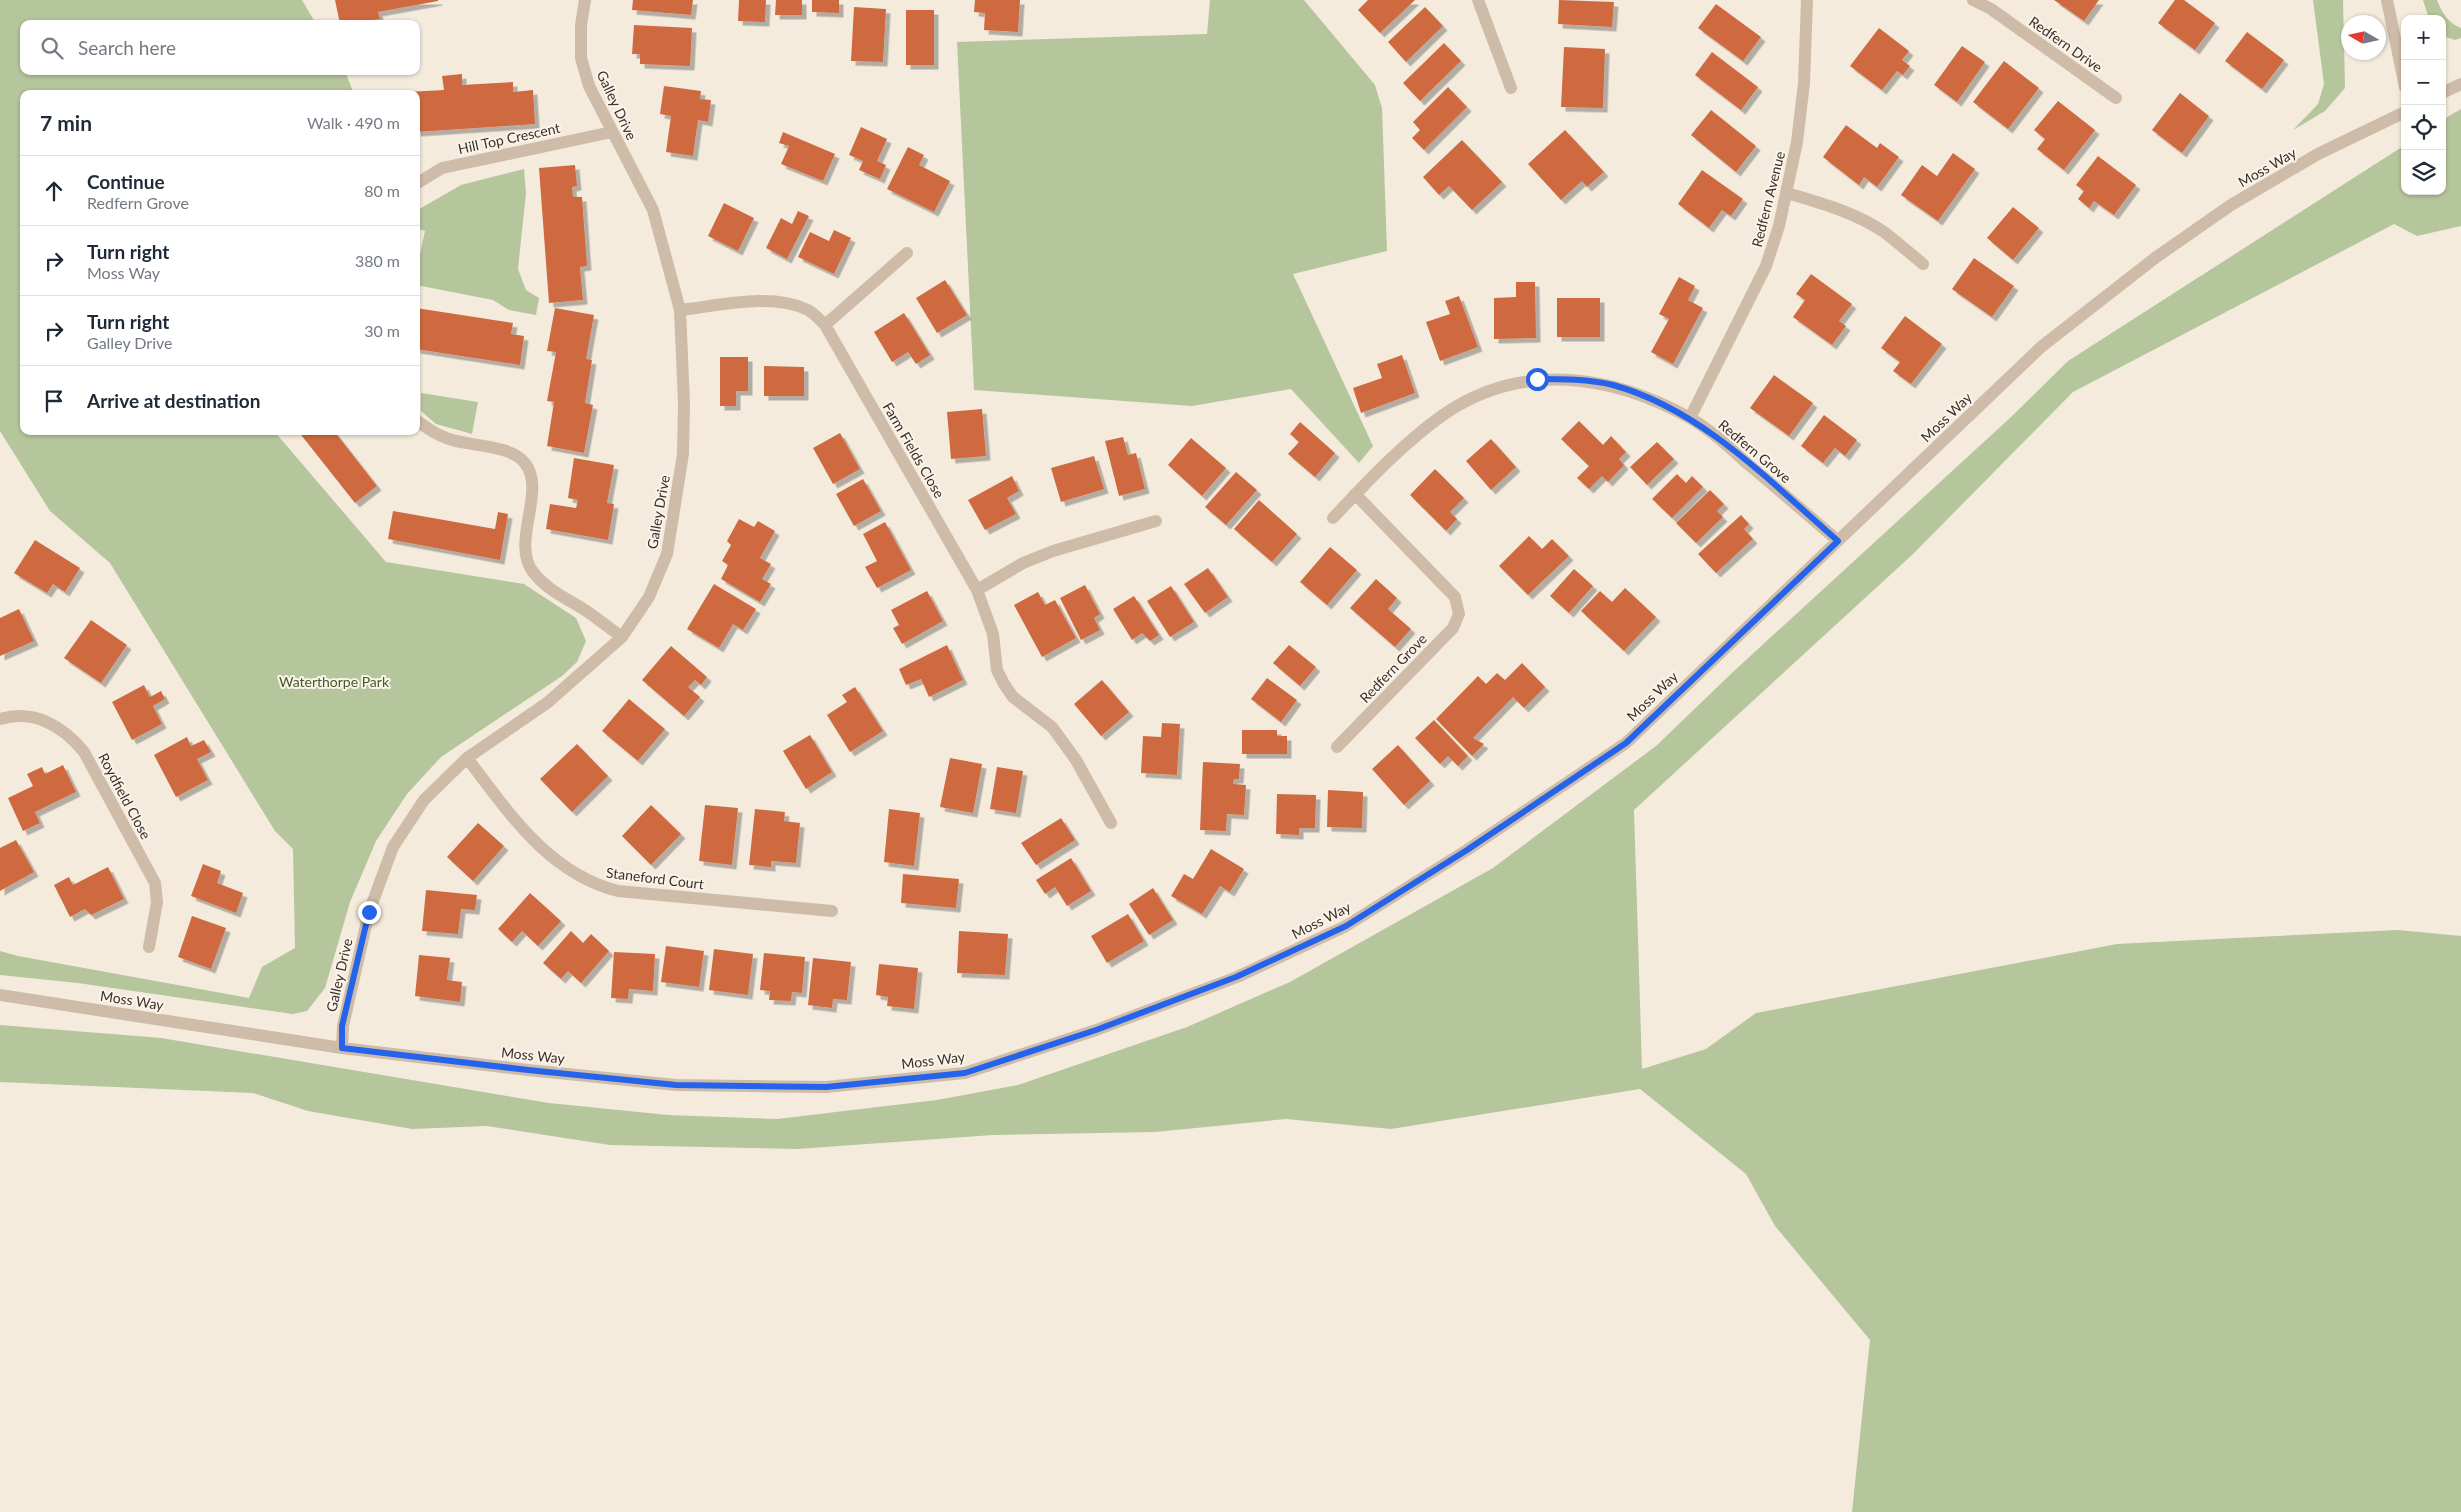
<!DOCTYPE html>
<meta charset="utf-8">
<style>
body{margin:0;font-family:Lato,sans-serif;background:#f2f2f3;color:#1f2937}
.controls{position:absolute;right:15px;top:15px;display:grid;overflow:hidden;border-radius:10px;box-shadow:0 1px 4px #0004}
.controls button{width:45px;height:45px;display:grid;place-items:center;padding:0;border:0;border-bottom:1px solid #e0e1e3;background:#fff;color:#1f2937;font:25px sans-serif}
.compass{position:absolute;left:2341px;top:15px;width:45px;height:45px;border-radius:50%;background:#fff;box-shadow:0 1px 4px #0004;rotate:279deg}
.stop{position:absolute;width:15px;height:15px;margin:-11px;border:4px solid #2563eb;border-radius:50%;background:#fff}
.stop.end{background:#2563eb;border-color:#fff;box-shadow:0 1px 5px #0008}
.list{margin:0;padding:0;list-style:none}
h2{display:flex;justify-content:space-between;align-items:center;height:65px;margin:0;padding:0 20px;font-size:21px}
h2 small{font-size:16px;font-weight:400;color:#747a83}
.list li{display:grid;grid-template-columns:32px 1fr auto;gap:15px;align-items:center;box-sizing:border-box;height:70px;padding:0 20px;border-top:1px solid #e0e1e3}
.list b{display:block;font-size:19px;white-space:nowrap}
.list p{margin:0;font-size:16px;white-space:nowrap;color:#747a83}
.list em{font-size:16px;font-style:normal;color:#747a83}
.icon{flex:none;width:28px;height:28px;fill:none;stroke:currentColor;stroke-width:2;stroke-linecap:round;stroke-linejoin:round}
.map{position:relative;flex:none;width:2461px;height:1512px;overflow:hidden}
.search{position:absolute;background:#fff;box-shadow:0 1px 4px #0004;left:20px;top:20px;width:400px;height:55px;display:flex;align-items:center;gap:12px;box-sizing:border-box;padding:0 18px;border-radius:10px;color:#747a83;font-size:19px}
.panel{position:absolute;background:#fff;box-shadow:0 1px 4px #0004;left:20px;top:90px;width:400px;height:345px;border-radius:10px}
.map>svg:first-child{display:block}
.green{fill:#b5c59c}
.building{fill:#cf6b41;filter:url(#shadow)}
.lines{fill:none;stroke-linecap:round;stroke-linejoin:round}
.minor{stroke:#cebba8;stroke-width:12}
.route{stroke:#2563eb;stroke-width:6}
.labels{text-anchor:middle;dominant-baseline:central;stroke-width:4;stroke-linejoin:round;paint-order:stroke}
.street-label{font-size:14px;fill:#3a2f29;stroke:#fbf4ea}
.park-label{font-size:14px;fill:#465a2a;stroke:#fbf4ea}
</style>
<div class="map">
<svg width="2461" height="1512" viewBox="0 0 2461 1512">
<defs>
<filter id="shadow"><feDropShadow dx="4.5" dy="4.5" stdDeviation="0" flood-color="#0004"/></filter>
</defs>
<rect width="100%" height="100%" fill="#f4ebdd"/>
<!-- green -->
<path class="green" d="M 0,0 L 302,0 L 316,24 L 24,24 L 24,71 L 345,71 L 354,94 L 24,94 L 24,431 L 274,431 L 386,562 L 524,584 L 576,618 L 586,641 L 577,662 L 562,676 L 441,757 L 407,794 L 376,841 L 350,902 L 325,988 L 307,1011 L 293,1014 L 78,983 L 0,975 L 0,951 L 18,956 L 249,998 L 262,967 L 295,948 L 293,849 L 275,831 L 110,563 L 50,511 L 0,431 Z
M 1210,0 L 1304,0 L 1375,85 L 1382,108 L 1387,251 L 1293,274 L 1373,446 L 1359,463 L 1291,389 L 1192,406 L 974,390 L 957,42 L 1207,34 Z
M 2313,0 L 2343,0 L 2345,88 L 2325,111 L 2293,130 L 2318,104 L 2324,84 Z
M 2423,0 L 2437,0 C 2442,13 2448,23 2461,28 L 2461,38 L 2455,40 L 2442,36 L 2442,19 L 2429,19 Z
M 2461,109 L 2461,226 L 2417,236 L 2394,224 L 2073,392 L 1913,554 L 1634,810 L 1642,1069 L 1706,1049 L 1756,1013 L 2117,944 L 2398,930 L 2461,936 L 2461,1512 L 1852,1512 L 1870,1340 L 1775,1226 L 1746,1174 L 1640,1089 L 1391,1129 L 1286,1119 L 1155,1132 L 993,1135 L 797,1149 L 610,1145 L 487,1126 L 412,1129 L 308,1111 L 253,1093 L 0,1082 L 0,1025 L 161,1038 L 549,1103 L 668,1115 L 777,1119 L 937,1100 L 1018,1085 L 1187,1027 L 1290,982 L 1493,868 L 1656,746 L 1734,671 L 2010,418 L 2068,361 L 2405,145 L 2405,191 L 2442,191 L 2442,120 Z
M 524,169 L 526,193 L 518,269 L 526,290 L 539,298 L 536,315 L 509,310 L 493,300 L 416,285 L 416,273 L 425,231 L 416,228 L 416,211 L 461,185 Z
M 421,393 L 478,402 L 472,434 L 436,424 L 421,411 Z"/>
<!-- building -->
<path class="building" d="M 335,0 L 438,0 L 438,1 L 378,12 L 380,19 L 340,24 Z
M 633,0 L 693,0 L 691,15 L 632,10 Z
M 739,0 L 766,0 L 765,22 L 738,21 Z
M 776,0 L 802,0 L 802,15 L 775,15 Z
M 812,0 L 839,0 L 839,13 L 812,12 Z
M 975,0 L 1020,0 L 1018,32 L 984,30 L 985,13 L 974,12 Z
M 1368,0 L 1415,0 L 1380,33 L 1358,10 Z
M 1559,0 L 1614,2 L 1612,27 L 1558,24 Z
M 2054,0 L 2099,0 L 2084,21 Z
M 2175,0 L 2184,0 L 2215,23 L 2195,50 L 2158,23 Z
M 1716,4 L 1761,37 L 1743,61 L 1698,28 Z
M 854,7 L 886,9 L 883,62 L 851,61 Z
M 1425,7 L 1443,26 L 1406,62 L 1388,42 Z
M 906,10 L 934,10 L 934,65 L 906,65 Z
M 634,25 L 692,28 L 690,66 L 640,64 L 640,54 L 632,54 Z
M 1879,28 L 1909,51 L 1902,60 L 1910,66 L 1903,75 L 1897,71 L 1882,90 L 1850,66 Z
M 2247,32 L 2284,60 L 2262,89 L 2225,61 Z
M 1444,43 L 1461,61 L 1420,101 L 1403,83 Z
M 1962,46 L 1985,62 L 1957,102 L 1934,85 Z
M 1564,47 L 1605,49 L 1603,108 L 1561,107 Z
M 1712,52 L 1758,87 L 1741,110 L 1695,75 Z
M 2004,61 L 2039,88 L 2008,129 L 1973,102 Z
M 462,74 L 462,85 L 513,82 L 513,92 L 533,90 L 535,124 L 416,132 L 416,94 L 406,92 L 444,90 L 442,76 Z
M 664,86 L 701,91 L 700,99 L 711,100 L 708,122 L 698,120 L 693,156 L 666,152 L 671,116 L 660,114 Z
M 1448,87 L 1467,107 L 1424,150 L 1412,138 L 1420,130 L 1413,122 Z
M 2180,93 L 2209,116 L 2182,153 L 2152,130 Z
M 2058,101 L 2095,130 L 2064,170 L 2037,149 L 2045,139 L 2034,130 Z
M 1711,110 L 1756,146 L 1736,172 L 1691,135 Z
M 1846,125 L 1877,148 L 1880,143 L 1899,157 L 1877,187 L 1864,177 L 1859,185 L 1823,157 Z
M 861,127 L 887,139 L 877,161 L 886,165 L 880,179 L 859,170 L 863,161 L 849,155 Z
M 1565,130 L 1604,172 L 1587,187 L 1582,181 L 1561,200 L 1528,164 Z
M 783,132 L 835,154 L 823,181 L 781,164 L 789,146 L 779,143 Z
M 1462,140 L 1502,182 L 1472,210 L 1449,186 L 1439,195 L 1423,177 Z
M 908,147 L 924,155 L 919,165 L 950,181 L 934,212 L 887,189 Z
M 1953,153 L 1975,169 L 1938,221 L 1901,195 L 1922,165 L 1937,176 Z
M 2098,156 L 2136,185 L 2114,215 L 2094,201 L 2089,208 L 2078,199 L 2084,191 L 2076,185 Z
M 575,165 L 577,186 L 572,187 L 573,197 L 582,197 L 587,266 L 580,267 L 583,300 L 549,303 L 539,168 Z
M 1702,170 L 1743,199 L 1731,216 L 1722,210 L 1709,228 L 1678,204 Z
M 724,203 L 754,218 L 738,251 L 708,236 Z
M 2013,207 L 2039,228 L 2013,260 L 1987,238 Z
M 798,211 L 809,216 L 787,259 L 766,248 L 781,218 L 792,224 Z
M 834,230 L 851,238 L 834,274 L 798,257 L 810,232 L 829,241 Z
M 1974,258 L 2014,286 L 1992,317 L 1952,289 Z
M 1811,274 L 1852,304 L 1839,321 L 1846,326 L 1832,345 L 1793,317 L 1805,300 L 1796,294 Z
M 1679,277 L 1695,286 L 1688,300 L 1703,308 L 1673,364 L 1651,352 L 1669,319 L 1659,314 Z
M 945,280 L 967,315 L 937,333 L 916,298 Z
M 1516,282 L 1535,282 L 1536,338 L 1494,339 L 1494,298 L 1516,297 Z
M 1459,296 L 1478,347 L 1440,361 L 1426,322 L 1450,314 L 1445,301 Z
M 1557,298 L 1600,298 L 1600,337 L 1557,337 Z
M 416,308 L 513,323 L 511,334 L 524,336 L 520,365 L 416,349 Z
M 555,308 L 594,315 L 586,359 L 592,360 L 585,403 L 593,405 L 584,453 L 547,446 L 554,402 L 547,401 L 556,352 L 547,351 Z
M 904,313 L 930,355 L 916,364 L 908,352 L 892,362 L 874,332 Z
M 1905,316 L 1942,344 L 1911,384 L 1893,371 L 1900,362 L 1881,348 Z
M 1402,355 L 1415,393 L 1361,413 L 1353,388 L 1382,378 L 1377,364 Z
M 720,357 L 748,357 L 748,391 L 736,391 L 736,406 L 720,406 Z
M 764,366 L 804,367 L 804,396 L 764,396 Z
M 1774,375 L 1813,403 L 1789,436 L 1750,408 Z
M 982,409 L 986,456 L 951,459 L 947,412 Z
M 1824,415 L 1857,440 L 1845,456 L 1835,448 L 1823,463 L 1801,446 Z
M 1579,421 L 1603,445 L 1611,436 L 1626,452 L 1619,459 L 1624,465 L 1608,482 L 1602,476 L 1589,489 L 1577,478 L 1589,466 L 1561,439 Z
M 1300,422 L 1335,453 L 1315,477 L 1288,454 L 1299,442 L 1290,434 Z
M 298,431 L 334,431 L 377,486 L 355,503 Z
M 840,433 L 860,469 L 833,484 L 813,448 Z
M 1123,437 L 1128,455 L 1136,453 L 1145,489 L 1119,496 L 1105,441 Z
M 1191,438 L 1226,468 L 1202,496 L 1168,465 Z
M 1491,439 L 1516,467 L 1491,490 L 1466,461 Z
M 1657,442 L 1674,459 L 1647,485 L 1630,467 Z
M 1094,456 L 1104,489 L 1061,502 L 1051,468 Z
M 574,458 L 614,465 L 607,503 L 614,504 L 608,540 L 546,529 L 550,504 L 576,508 L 578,500 L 568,498 Z
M 1435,469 L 1464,498 L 1450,512 L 1457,519 L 1446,531 L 1410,495 Z
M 1236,472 L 1257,490 L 1226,525 L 1205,507 Z
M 1677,474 L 1686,483 L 1692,476 L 1703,487 L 1672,518 L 1652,499 Z
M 1012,476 L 1019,491 L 1007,498 L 1016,514 L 985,530 L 968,500 Z
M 863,479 L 881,511 L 854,526 L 836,494 Z
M 1710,490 L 1724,504 L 1717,511 L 1723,517 L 1696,543 L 1676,523 Z
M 1259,500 L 1297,534 L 1272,562 L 1234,529 Z
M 393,511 L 495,529 L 498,512 L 508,514 L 500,560 L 388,539 Z
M 1741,515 L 1749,524 L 1744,529 L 1753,539 L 1716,573 L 1698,554 Z
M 739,519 L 754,527 L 758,521 L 775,531 L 760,558 L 771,564 L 762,579 L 771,584 L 760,602 L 721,579 L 728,565 L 722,561 L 731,545 L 727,541 Z
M 885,522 L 911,570 L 877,588 L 865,567 L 877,561 L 863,534 Z
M 1529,536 L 1542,549 L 1552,539 L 1569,556 L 1528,595 L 1499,566 Z
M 35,540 L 80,568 L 65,592 L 53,584 L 47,593 L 14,573 Z
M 1330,547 L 1357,570 L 1327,605 L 1300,582 Z
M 1208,568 L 1228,597 L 1205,613 L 1184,584 Z
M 1574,569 L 1593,586 L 1569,613 L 1550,596 Z
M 1376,579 L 1397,598 L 1388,609 L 1411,629 L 1395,647 L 1350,608 Z
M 714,584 L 756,609 L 743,630 L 733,624 L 719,648 L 687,629 Z
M 1085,585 L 1100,614 L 1094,618 L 1100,630 L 1081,640 L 1060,598 Z
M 1171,586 L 1194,622 L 1170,637 L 1147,601 Z
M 1625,588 L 1656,617 L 1624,651 L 1581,611 L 1600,591 L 1612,602 Z
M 927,591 L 943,621 L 902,644 L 893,628 L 899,625 L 891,610 Z
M 1038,592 L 1045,605 L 1055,600 L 1076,638 L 1042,657 L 1014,605 Z
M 1134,596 L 1159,635 L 1150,641 L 1142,633 L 1132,640 L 1113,609 Z
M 19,609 L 34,641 L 0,656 L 0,618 Z
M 91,620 L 127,645 L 101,683 L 64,658 Z
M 947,645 L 963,680 L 929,697 L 921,679 L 906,685 L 899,669 Z
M 1289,645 L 1316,667 L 1300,686 L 1273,663 Z
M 671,646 L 707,677 L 701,685 L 695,680 L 688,687 L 700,697 L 684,716 L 642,680 Z
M 1522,663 L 1545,687 L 1524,708 L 1513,697 L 1473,738 L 1484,744 L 1472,756 L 1436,719 L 1478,676 L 1486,684 L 1497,673 L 1505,680 Z
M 1267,678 L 1297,700 L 1281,722 L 1251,699 Z
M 1102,680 L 1129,712 L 1101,736 L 1074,704 Z
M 144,685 L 150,697 L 161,691 L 165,699 L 153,706 L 162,724 L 132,740 L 112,702 Z
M 855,687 L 883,731 L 850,752 L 827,715 L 847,702 L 842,695 Z
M 629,699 L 665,729 L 638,761 L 602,731 Z
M 1434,720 L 1468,756 L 1458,766 L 1448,756 L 1440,764 L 1415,738 Z
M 1162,723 L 1180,724 L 1177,775 L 1141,773 L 1143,736 L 1161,737 Z
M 1242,730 L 1277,730 L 1277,736 L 1287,736 L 1287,754 L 1242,754 Z
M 810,735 L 832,772 L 806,789 L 783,751 Z
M 187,737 L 191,746 L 204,740 L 211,752 L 197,759 L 208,780 L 176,797 L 154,755 Z
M 577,744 L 608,776 L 572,812 L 540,779 Z
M 1398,745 L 1430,781 L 1404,805 L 1372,769 Z
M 950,758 L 982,764 L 973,813 L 940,807 Z
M 1203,762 L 1240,764 L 1239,779 L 1234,779 L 1233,784 L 1246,785 L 1244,815 L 1227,814 L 1226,831 L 1200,830 Z
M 63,765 L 76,792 L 35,812 L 40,823 L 23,831 L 8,798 L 33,786 L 27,774 L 42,767 L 45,774 Z
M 997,767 L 1023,771 L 1016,813 L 990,809 Z
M 1328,790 L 1363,792 L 1362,828 L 1327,827 Z
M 1277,794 L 1316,795 L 1315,828 L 1299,828 L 1299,835 L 1276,834 Z
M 651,805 L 681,834 L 651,865 L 622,836 Z
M 705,805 L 738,808 L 732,865 L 699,861 Z
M 755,809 L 785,812 L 784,821 L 800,823 L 796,863 L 771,861 L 771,867 L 749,865 Z
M 889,809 L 920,813 L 914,866 L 884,862 Z
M 1061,818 L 1075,840 L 1036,865 L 1021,843 Z
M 478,823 L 504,846 L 473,881 L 447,857 Z
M 16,840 L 34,872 L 0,891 L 0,848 Z
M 1211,849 L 1244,869 L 1230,892 L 1220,886 L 1202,914 L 1171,896 L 1184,874 L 1193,879 Z
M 1071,858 L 1091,891 L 1067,906 L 1055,887 L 1045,894 L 1036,880 Z
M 203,864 L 221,871 L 217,883 L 243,893 L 236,913 L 191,896 Z
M 108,867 L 124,899 L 91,915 L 85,909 L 70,917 L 54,885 L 69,877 L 73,885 Z
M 903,874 L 959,879 L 956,908 L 901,903 Z
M 1153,888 L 1173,920 L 1149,935 L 1129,904 Z
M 426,890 L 477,895 L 475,910 L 461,909 L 458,934 L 422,931 Z
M 530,893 L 561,921 L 538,946 L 522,931 L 512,942 L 498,929 Z
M 1128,914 L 1144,941 L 1107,963 L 1091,936 Z
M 192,916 L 226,928 L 211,969 L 178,957 Z
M 571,931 L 583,943 L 591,934 L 609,951 L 581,983 L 568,971 L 561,979 L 543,963 Z
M 959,931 L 1008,934 L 1005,975 L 957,973 Z
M 666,946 L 704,951 L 699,987 L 661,982 Z
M 714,949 L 753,954 L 748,995 L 709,990 Z
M 614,952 L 655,954 L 653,991 L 629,989 L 628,999 L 611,998 Z
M 764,953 L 805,957 L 802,993 L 792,992 L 791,1001 L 769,1000 L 770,991 L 760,990 Z
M 419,955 L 450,958 L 447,980 L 462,982 L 460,1002 L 415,996 Z
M 813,958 L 851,962 L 847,1000 L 833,999 L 832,1008 L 808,1005 Z
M 879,964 L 918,968 L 914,1009 L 887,1006 L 888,997 L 876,995 Z"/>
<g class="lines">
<!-- minor -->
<path class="minor" d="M 1478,0 L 1511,88
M 1973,0 L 1991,9 L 2116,98
M 2387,0 L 2405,87
M 2442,93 L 2461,84
M 416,184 L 442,168 L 612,132
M 1787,193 C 1820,203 1855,212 1884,232 C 1897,242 1910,253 1923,264
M 680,310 C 718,306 772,292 808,310 C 814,313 820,320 825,325 L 977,590 L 993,634 L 997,670 L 1004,684 L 1013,697 L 1052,727 L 1076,760 L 1111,823
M 825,325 L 907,253
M 1690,418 L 1766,266 L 1779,226 L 1797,142 L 1804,83 L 1807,0
M 416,420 C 427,428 436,435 449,439 C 469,446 510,445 524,462 C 548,489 510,542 533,572 C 547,590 566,598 585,610 C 597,618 609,628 622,637
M 1333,518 C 1367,482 1402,444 1443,415 C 1521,361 1611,374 1690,418 C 1711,430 1730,448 1749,465 C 1779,490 1808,515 1838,541
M 977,590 L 1023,563 L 1053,551 L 1156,521
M 0,719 C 34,709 63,726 84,752 L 155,883 L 157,902 L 149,947
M 1337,747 L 1453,628 L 1459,614 L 1455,597 L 1355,494
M 467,758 C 509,813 548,873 618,891 L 832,911
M 0,995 L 342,1048 L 528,1070 L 676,1085 L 826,1087 L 965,1073 L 1096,1030 L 1237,977 L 1346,926 L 1467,850 L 1626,743 L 2041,347 L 2155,258 L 2231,205 L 2318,154 L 2405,112
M 342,1048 L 343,1026 L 369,912 L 393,847 L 424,800 L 467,758 L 547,703 L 622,637 L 649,597 L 667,554 L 683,454 L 684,403 L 680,310 L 653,210 L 589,86 L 581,58 L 581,25 L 585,0"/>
</g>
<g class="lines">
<!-- route -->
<path class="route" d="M 369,912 L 342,1026 L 342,1048 L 528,1070 L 676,1085 L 826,1087 L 965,1073 L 1096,1030 L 1236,977 L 1346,926 L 1467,850 L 1626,743 L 1838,541 C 1770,482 1703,410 1613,385 C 1588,379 1563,379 1537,379"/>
</g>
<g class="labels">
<!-- street labels -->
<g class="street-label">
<text transform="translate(2066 44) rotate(35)">Redfern Drive</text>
<text transform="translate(617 105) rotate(65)">Galley Drive</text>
<text transform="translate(509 138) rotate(-12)">Hill Top Crescent</text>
<text transform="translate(2267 167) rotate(-30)">Moss Way</text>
<text transform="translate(1768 199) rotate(-76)">Redfern Avenue</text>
<text transform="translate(1946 417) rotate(-44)">Moss Way</text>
<text transform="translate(914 450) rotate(60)">Farm Fields Close</text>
<text transform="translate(1755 451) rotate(40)">Redfern Grove</text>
<text transform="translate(658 512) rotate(-80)">Galley Drive</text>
<text transform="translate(1393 668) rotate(-46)">Redfern Grove</text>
<text transform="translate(1652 696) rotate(-44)">Moss Way</text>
<text transform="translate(125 796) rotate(62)">Roydfield Close</text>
<text transform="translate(655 878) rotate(7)">Staneford Court</text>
<text transform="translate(1321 920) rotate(-27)">Moss Way</text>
<text transform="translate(339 975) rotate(-77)">Galley Drive</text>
<text transform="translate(132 1000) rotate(9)">Moss Way</text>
<text transform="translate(533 1055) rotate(6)">Moss Way</text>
<text transform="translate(933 1060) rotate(-7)">Moss Way</text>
</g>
<!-- park labels -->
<g class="park-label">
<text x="334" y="681">Waterthorpe Park</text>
</g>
</g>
</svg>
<div class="controls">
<button>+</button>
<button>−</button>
<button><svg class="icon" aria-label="locate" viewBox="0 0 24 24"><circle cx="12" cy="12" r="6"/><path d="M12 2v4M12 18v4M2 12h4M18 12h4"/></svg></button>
<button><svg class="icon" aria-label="layers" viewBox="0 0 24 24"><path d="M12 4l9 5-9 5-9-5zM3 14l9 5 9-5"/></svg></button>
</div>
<svg class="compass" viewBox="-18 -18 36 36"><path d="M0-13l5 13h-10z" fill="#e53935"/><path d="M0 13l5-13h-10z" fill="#747a83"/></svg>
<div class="stop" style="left:1537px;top:379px"></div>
<div class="stop end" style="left:369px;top:912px"></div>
<div class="search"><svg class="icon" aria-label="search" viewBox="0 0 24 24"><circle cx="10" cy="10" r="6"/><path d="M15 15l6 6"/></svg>Search here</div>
<section class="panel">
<h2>7 min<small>Walk · 490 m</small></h2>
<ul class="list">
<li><svg class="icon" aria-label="ahead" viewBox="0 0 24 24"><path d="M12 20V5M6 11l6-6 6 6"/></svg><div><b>Continue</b><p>Redfern Grove</p></div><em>80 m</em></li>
<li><svg class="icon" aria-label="right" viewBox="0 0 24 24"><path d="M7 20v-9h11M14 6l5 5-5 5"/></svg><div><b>Turn right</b><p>Moss Way</p></div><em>380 m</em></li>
<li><svg class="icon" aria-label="right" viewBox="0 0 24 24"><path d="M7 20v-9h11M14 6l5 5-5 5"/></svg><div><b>Turn right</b><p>Galley Drive</p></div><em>30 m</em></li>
<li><svg class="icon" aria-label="arrive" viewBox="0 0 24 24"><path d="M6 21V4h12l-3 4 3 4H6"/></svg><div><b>Arrive at destination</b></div></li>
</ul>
</section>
</div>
